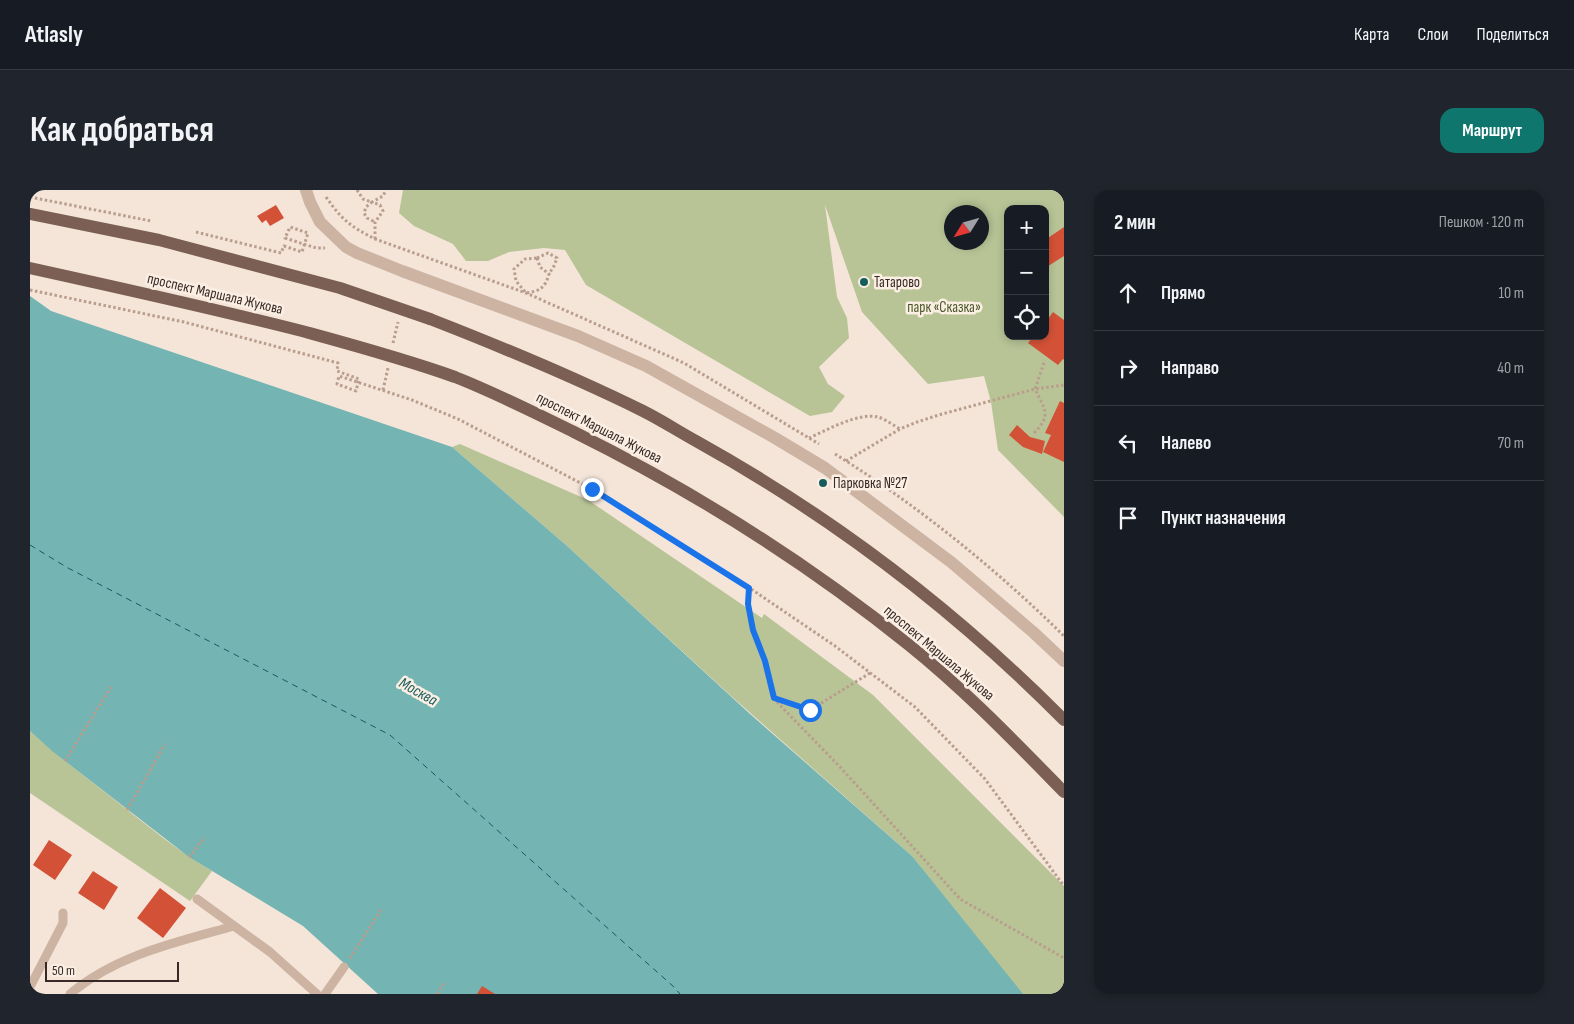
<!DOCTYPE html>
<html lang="ru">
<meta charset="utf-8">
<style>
body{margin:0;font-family:"Sofia Sans Condensed",sans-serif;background:#20242c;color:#f1f3f6}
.controls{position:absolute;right:15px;top:15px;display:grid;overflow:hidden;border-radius:10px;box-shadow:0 2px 8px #0003}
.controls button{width:45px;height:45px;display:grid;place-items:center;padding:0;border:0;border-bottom:1px solid #363941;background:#171b24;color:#f1f3f6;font:25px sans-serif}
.compass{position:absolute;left:914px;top:15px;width:45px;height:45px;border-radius:50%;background:#171b24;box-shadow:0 2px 8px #0003;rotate:233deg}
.scale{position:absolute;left:15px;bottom:12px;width:134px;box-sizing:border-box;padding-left:5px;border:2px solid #372a26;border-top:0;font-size:14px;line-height:18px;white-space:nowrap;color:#372a26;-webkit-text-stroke:4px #fbefe4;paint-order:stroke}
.stop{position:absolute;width:15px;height:15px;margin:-11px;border:4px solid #1a73e8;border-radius:50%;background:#fff}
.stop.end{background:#1a73e8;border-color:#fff;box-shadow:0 1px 5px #0008}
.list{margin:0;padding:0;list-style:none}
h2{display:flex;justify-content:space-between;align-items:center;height:65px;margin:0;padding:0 20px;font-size:21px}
h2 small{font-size:16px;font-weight:400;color:#9ea1a6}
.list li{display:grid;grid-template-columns:32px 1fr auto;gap:15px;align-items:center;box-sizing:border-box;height:75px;padding:0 20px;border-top:1px solid #363941}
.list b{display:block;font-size:19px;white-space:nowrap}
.list em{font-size:16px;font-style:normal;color:#9ea1a6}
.icon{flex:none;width:28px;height:28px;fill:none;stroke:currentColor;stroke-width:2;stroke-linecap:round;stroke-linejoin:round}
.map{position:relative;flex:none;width:1034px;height:804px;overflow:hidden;border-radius:15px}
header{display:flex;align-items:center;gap:30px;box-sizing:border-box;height:70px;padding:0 25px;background:#171b24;border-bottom:1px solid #363941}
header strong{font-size:24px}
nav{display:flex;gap:28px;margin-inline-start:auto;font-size:18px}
.intro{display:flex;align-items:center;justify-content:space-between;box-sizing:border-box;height:120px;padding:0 30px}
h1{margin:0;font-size:35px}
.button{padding:12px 22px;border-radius:15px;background:#0f766e;color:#fff;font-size:18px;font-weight:700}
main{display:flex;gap:30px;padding:0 30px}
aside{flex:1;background:#171b24;border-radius:15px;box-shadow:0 2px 8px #0003}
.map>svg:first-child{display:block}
.green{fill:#b8c496;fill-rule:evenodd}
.water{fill:#74b4b2}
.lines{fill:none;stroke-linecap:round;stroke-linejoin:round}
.ferry{stroke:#175c5c;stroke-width:1;stroke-dasharray:6 5;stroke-linecap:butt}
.building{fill:#d35237}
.path{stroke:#b99d8d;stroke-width:3;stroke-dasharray:2.5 2.5;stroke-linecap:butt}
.lane{stroke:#cdb3a2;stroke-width:9}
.street{stroke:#cdb3a2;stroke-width:12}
.primary{stroke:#7b5f55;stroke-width:12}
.primary-bridge{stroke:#7b5f55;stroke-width:12}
.route{stroke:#1a73e8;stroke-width:6}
.poi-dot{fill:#175c5c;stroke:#fbefe4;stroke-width:2}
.labels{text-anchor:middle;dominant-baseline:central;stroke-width:5;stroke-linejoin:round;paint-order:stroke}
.poi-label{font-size:15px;fill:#372a26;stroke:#fbefe4;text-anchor:start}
.street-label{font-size:15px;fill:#372a26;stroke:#fbefe4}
.park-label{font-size:15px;fill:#495827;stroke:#fbefe4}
.water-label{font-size:16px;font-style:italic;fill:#175c5c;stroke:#fbefe4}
</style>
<header>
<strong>Atlasly</strong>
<nav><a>Карта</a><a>Слои</a><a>Поделиться</a></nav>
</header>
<div class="intro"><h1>Как добраться</h1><a class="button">Маршрут</a></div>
<main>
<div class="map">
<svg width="1034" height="804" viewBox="0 0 1034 804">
<rect width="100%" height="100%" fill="#f4e5d8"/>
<!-- green -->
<path class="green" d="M 373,0 L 1034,0 L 1034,327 L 968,260 L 961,212 L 954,186 L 898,194 L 832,122 L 795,15 L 807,107 L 817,128 L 819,148 L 789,177 L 798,194 L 815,206 L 802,222 L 780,226 L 556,95 L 535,60 L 514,58 L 479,62 L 458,71 L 436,71 L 423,54 L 384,36 L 369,23 ZM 978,19 L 1015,19 L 1015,146 L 978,146 ZM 922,22 L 952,22 L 952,52 L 922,52 Z
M 430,254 L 558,310 L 732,428 L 734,424 L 843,505 L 1034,696 L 1034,804 L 989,804 L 882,666 L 700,505 L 536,355 L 422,257 Z
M 0,541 C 27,566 57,588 86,611 C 118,636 148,661 182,681 L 160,711 L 0,603 Z"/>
<!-- water -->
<path class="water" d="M 0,106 L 21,121 L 422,257 L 536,355 L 719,523 L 882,666 L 993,804 L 348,804 L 273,736 L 159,667 L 22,561 L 0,541 Z"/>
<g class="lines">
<!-- ferry -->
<path class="ferry" d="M 0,355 L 38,378 L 360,545 L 644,797 L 650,804"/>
</g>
<!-- building -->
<path class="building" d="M 246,15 L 254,28 L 240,36 L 236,30 L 232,33 L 227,26 Z
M 1034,37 L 1034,66 L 1015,78 L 1015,50 Z
M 1023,122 L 1034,130 L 1034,170 L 1033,169 L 1028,175 L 998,153 L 1002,148 L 1000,146 L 1015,146 L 1015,127 L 1018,129 Z
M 1030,211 L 1034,213 L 1034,272 L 1013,262 L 1021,245 L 1015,243 Z
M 987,235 L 1000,247 L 1015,251 L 1012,264 L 993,257 L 979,245 Z
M 19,650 L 42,665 L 25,690 L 3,675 Z
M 63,681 L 88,697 L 74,720 L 48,703 Z
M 130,698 L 156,718 L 133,748 L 107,728 Z
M 452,796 L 465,804 L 447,804 Z"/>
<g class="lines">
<!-- path -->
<path class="path" d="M 327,0 L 333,9 L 342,12 L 336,17 L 334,23 L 337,28 L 345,32
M 0,7 L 121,31
M 296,7 C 312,30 320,36 345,49 L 496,103 L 654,173 L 789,254
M 166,42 L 251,63 L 254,56 L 272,62 L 278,43 L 260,37 L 255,48 L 286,58 L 295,58
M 345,49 L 345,32 L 353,21 L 350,15 L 342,12 L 353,6 L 356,0
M 507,68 L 510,77 L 519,84 C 515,98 510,101 496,103 L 486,91 L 484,79 L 495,69 Z
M 507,68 L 518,63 L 527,68 L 524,76 L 519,84
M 0,100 L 154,132 L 308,173 L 307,181 L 329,189 L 326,201 L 307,194 L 309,186 L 382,210 L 428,229 L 562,299 L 699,384 L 805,456 L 885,517 L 955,589 L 1034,696
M 363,153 L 368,132
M 353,200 L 358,178
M 1004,243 C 1022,225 1015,220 1005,199 L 1015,170
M 779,248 C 797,240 829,222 848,227 C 855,229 863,235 870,239
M 805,264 C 887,315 965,378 1034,446
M 816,271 L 870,239 L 887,232 L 912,224 L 1005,199 L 1034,195
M 719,398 L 718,414 L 723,440 L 735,471 L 743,508
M 840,483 L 780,520 L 743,508 L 811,578 L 930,709 L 1034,768
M 35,571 L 81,497
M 97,620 L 135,554
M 159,667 L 175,647
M 320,768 L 351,720
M 407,804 L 414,793"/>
<!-- lane -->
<path class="lane" d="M 167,709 L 240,762 L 287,804
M 0,797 L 33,733 L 33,723
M 40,804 C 86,765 147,752 204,736
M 295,804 L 314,777"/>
<!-- street -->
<path class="street" d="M 276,0 L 280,12 L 290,32 L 316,57 L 327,63 L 372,81 L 548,146 L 616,176 L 745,248 L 795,278 L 921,372 L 1003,442 L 1034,471"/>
<!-- primary -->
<path class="primary" d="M 400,129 C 472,157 544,187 613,221 C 631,230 648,241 666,251 C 801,326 925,420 1034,530"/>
<!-- primary-bridge -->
<path class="primary-bridge" d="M 0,24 L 129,50 L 310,98 L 400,129
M 0,78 C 91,98 182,118 272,141 C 323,155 375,169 425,187 C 466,203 505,223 544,242 C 663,301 776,372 879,455 C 935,500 984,551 1034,602"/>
</g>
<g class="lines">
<!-- route -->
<path class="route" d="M 562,299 L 719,398 L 718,414 L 723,440 L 735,471 L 744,508 L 780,520"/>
</g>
<!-- markers -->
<g class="poi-dot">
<circle cx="834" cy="92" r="5"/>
<circle cx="793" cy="293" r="5"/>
</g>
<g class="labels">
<!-- poi labels -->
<g class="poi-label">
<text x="844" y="92">Татарово</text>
<text x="803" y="293">Парковка №27</text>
</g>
<!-- street labels -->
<g class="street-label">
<text transform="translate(185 104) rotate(13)">проспект Маршала Жукова</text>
<text transform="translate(569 238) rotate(27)">проспект Маршала Жукова</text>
<text transform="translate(909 463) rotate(40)">проспект Маршала Жукова</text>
</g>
<!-- park labels -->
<g class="park-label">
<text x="914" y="117">парк «Сказка»</text>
</g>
<!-- water labels -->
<g class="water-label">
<text transform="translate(388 502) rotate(29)">Москва</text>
</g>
</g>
</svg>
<div class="controls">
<button>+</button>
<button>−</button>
<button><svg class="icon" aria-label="locate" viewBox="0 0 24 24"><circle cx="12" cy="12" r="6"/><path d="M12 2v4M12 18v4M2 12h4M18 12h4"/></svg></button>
</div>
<svg class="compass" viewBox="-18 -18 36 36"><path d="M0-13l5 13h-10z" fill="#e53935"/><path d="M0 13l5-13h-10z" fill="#9ea1a6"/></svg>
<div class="scale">50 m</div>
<div class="stop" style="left:780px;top:520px"></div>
<div class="stop end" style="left:562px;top:299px"></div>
</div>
<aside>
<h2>2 мин<small>Пешком · 120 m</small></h2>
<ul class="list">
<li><svg class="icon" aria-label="ahead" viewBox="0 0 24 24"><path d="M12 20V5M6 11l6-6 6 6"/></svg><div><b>Прямо</b></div><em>10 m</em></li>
<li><svg class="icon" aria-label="right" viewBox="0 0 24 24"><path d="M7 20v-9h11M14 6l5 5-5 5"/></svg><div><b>Направо</b></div><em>40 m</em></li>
<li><svg class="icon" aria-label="left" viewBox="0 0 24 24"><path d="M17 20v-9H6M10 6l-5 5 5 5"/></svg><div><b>Налево</b></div><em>70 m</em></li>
<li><svg class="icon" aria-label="arrive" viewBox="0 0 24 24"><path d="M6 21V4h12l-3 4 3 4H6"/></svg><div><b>Пункт назначения</b></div></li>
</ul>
</aside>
</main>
